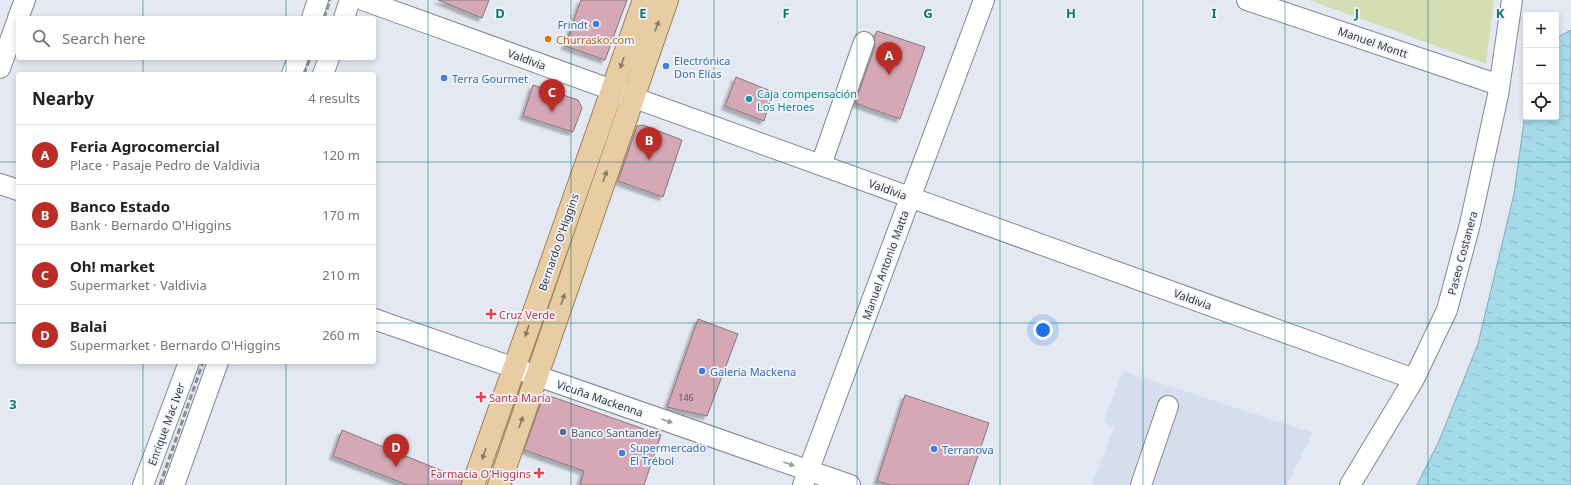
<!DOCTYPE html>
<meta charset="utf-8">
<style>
body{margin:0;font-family:"Noto Sans",sans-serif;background:#f6f6f6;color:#202124}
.controls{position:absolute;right:12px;top:12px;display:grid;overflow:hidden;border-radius:4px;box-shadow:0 2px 6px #0003}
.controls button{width:36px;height:36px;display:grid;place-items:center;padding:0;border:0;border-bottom:1px solid #e0e0e0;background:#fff;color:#202124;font:20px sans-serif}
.you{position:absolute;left:1043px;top:330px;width:14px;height:14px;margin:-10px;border:3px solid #fff;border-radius:50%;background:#1a73e8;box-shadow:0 0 0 6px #1a73e833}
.badge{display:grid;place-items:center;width:26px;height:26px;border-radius:50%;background:#ba2c26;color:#fff;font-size:13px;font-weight:700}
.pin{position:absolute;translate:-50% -33px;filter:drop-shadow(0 1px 2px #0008)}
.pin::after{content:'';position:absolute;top:21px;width:14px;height:12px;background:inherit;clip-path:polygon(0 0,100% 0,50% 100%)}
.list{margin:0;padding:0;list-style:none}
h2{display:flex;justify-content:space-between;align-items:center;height:52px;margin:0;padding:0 16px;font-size:17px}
h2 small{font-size:13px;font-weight:400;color:#757577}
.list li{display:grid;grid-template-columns:26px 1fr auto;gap:12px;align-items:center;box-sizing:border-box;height:60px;padding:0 16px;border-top:1px solid #e0e0e0}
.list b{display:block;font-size:15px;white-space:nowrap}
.list p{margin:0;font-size:13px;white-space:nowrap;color:#757577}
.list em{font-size:13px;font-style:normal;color:#757577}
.icon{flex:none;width:22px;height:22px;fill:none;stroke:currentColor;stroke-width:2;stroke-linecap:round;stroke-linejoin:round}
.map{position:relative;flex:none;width:1571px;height:485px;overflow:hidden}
.search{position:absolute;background:#fff;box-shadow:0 2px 6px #0003;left:16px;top:16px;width:360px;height:44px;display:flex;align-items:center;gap:10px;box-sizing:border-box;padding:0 14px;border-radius:4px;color:#757577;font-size:15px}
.panel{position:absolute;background:#fff;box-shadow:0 2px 6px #0003;left:16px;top:72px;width:360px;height:292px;border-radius:4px}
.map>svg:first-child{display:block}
.built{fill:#d6dded}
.green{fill:#d5ddb2}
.water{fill:url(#water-ripples);stroke:#83a9b5}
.building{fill:#d6a7b5;stroke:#84797c;filter:url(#shadow)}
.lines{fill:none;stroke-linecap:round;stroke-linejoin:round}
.minor-casing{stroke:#838790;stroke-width:22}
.major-casing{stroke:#9f8258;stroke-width:24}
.minor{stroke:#fff;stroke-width:20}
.major{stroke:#e8cca4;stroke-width:22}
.rail{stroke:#8a8d94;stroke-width:3;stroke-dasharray:6 3;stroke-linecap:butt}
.oneway{fill:#867a6a}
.oneway2{fill:#9a9b9d}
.grid{fill:none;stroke:#0f766e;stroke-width:1;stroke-opacity:0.55}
.shop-dot{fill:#3f7fe0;stroke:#f2f5fe;stroke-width:1.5}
.food-dot{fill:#e8710a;stroke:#f2f5fe;stroke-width:1.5}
.culture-dot{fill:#0f9aa8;stroke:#f2f5fe;stroke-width:1.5}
.health-dot{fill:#e0444e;stroke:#f2f5fe;stroke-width:1.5}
.service-dot{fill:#5c6f8a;stroke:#f2f5fe;stroke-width:1.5}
.labels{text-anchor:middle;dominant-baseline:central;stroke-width:3.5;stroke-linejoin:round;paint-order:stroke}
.number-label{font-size:9px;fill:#5d535a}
.shop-label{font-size:11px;fill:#366cbe;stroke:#f2f5fe;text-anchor:start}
.food-label{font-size:11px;fill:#c56008;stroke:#f2f5fe;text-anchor:start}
.street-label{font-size:11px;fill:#35373b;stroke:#f2f5fe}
.culture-label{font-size:11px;fill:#0d838f;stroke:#f2f5fe;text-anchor:start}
.health-label{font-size:11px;fill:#be3a42;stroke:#f2f5fe;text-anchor:start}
.service-label{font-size:11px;fill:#4e5e75;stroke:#f2f5fe;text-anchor:start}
.grid-label{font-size:13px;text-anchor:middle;font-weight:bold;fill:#0f766e;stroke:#f2f5fe;stroke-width:3.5;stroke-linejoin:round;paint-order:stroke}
</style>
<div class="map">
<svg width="1571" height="485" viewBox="0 0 1571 485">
<defs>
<pattern id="water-ripples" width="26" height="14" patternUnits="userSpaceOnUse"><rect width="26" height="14" fill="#a5dae9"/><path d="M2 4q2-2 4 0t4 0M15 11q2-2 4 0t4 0" fill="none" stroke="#8fbcc9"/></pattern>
<filter id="shadow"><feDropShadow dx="-3.5" dy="3.5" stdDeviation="1" flood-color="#0004"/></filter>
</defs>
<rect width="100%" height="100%" fill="#e4e8f2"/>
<!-- built -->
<path class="built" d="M 1123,371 L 1313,433 L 1287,485 L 1092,485 L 1114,427 L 1103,422 Z"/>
<!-- green -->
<path class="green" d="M 1309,0 L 1494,0 L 1486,64 Z"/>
<!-- water -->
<path class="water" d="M 1571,30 L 1571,485 L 1417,485 L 1439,441 L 1478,344 L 1514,194 L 1526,107 L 1526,117 L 1556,117 L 1556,40 L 1560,36 Z"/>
<!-- building -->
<path class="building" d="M 438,0 L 489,0 L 482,18 Z
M 581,0 L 627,0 L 605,60 L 565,46 Z
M 877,31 L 925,47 L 900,119 L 855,103 L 875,46 L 874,38 Z
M 736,77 L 773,92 L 764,121 L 725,106 Z
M 533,85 L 578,100 L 582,108 L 573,132 L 523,116 Z
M 643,125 L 682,140 L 663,197 L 618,181 L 637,126 Z
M 698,319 L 738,334 L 707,416 L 667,407 Z
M 544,394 L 661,435 L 644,485 L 580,485 L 584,471 L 524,450 Z
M 905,395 L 989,423 L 968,485 L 890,485 L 877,481 Z
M 342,430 L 462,479 L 461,485 L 408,485 L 333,456 Z"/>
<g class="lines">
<!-- minor casing -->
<g class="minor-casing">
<path id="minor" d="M 363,0 L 1414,379
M 1247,0 L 1499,85
M 18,18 L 25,0
M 312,18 L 318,0
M 344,18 L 350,0
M 0,68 L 18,19
M 292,74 L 298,58
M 323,74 L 329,58
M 821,165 L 864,42
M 0,184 L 18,190
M 374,319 L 850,485
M 143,485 L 189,362
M 174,485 L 218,362
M 803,485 L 984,0
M 1141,485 L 1168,406
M 1350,485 L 1414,379 L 1447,310 L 1470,224 L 1498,95 L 1512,0"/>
</g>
<!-- major casing -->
<g class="major-casing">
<path id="major" d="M 473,485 L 644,0
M 499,485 L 667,0"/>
</g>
<!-- minor -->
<use href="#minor" class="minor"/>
<!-- major -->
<use href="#major" class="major"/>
<!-- rail -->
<path class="rail" d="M 324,18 L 330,0
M 304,74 L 310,58
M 160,485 L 203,362"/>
</g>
<!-- one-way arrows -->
<defs><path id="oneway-solid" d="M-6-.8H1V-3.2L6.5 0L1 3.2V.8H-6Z"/></defs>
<g class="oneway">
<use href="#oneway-solid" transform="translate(657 26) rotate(-70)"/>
<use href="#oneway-solid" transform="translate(622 63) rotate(109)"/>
<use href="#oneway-solid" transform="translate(605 176) rotate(-71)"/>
<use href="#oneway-solid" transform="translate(563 299) rotate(-71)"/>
<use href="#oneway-solid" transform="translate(527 331) rotate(109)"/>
<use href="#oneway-solid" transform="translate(521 422) rotate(-71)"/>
<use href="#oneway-solid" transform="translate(484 454) rotate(109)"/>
</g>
<g class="oneway2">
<use href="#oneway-solid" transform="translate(667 421) rotate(19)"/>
<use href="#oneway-solid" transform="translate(789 464) rotate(19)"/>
</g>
<!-- grid -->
<path class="grid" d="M 143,0 L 143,18M 286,0 L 286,18M 428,0 L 428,485M 571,0 L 571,485M 714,0 L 714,485M 857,0 L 857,485M 1000,0 L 1000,485M 1143,0 L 1143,485M 1285,0 L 1285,485M 1428,0 L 1428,485M 143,58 L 143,74M 286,58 L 286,74M 0,162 L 18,162M 374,162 L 1571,162M 0,323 L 18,323M 374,323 L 1571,323M 143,362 L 143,485M 286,362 L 286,485"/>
<!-- markers -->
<g class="shop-dot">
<circle cx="596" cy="24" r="4"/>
<circle cx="666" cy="66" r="4"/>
<circle cx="444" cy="78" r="4"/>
<circle cx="702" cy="371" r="4"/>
<circle cx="934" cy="449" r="4"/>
<circle cx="622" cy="453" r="4"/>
</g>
<circle class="food-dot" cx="548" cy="39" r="4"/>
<circle class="culture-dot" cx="749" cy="99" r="4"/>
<g class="health-dot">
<path d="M489 308h4v4h4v4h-4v4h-4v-4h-4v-4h4z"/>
<path d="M479 391h4v4h4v4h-4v4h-4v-4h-4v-4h4z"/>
<path d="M537 467h4v4h4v4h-4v4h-4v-4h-4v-4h4z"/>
</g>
<circle class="service-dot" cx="563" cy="432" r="4"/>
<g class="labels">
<!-- number labels -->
<g class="number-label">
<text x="686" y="397">146</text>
</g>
<!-- shop labels -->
<g class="shop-label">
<text x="588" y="24" text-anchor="end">Frindt</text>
<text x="674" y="60">Electrónica<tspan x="674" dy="13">Don Elías</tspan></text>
<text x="452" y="78">Terra Gourmet</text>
<text x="710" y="371">Galeria Mackena</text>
<text x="630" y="447">Supermercado<tspan x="630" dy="13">El Trébol</tspan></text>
<text x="942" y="449">Terranova</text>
</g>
<!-- food labels -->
<g class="food-label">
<text x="556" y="39">Churrasko.com</text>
</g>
<!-- street labels -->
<g class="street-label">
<text transform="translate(1373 42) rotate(19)">Manuel Montt</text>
<text transform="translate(527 59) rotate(20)">Valdivia</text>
<text transform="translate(888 189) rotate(20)">Valdivia</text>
<text transform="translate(558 242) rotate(-71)">Bernardo O'Higgins</text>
<text transform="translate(1462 253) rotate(-75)">Paseo Costanera</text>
<text transform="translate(885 265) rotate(-70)">Manuel Antonio Matta</text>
<text transform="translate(1193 299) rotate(20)">Valdivia</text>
<text transform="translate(600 398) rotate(19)">Vicuña Mackenna</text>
<text transform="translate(166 424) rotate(-70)">Enrique Mac Iver</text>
</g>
<!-- culture labels -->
<g class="culture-label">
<text x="757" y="93">Caja compensación<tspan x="757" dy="13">Los Heroes</tspan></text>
</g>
<!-- health labels -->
<g class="health-label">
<text x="499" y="314">Cruz Verde</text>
<text x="489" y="397">Santa María</text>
<text x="531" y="473" text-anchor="end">Farmacia O'Higgins</text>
</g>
<!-- service labels -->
<g class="service-label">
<text x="571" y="432">Banco Santander</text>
</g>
</g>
<g class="grid-label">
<text x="500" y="18">D</text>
<text x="643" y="18">E</text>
<text x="786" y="18">F</text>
<text x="928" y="18">G</text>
<text x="1071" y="18">H</text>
<text x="1214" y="18">I</text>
<text x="1357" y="18">J</text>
<text x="1500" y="18">K</text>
<text x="13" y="409">3</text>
</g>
</svg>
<div class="controls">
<button>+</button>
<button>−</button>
<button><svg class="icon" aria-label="locate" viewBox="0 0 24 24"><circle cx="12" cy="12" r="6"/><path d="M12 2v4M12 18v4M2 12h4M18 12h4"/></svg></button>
</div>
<div class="you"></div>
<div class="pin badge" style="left:889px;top:75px">A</div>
<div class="pin badge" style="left:649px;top:160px">B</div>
<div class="pin badge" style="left:552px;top:112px">C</div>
<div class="pin badge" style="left:396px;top:467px">D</div>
<div class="search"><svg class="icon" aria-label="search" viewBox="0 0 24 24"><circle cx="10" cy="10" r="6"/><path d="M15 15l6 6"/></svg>Search here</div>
<section class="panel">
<h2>Nearby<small>4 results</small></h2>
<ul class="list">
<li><span class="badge">A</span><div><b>Feria Agrocomercial</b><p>Place · Pasaje Pedro de Valdivia</p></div><em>120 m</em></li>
<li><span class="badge">B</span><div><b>Banco Estado</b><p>Bank · Bernardo O'Higgins</p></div><em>170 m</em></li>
<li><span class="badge">C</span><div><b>Oh! market</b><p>Supermarket · Valdivia</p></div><em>210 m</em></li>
<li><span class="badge">D</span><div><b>Balai</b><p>Supermarket · Bernardo O'Higgins</p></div><em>260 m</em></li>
</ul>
</section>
</div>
